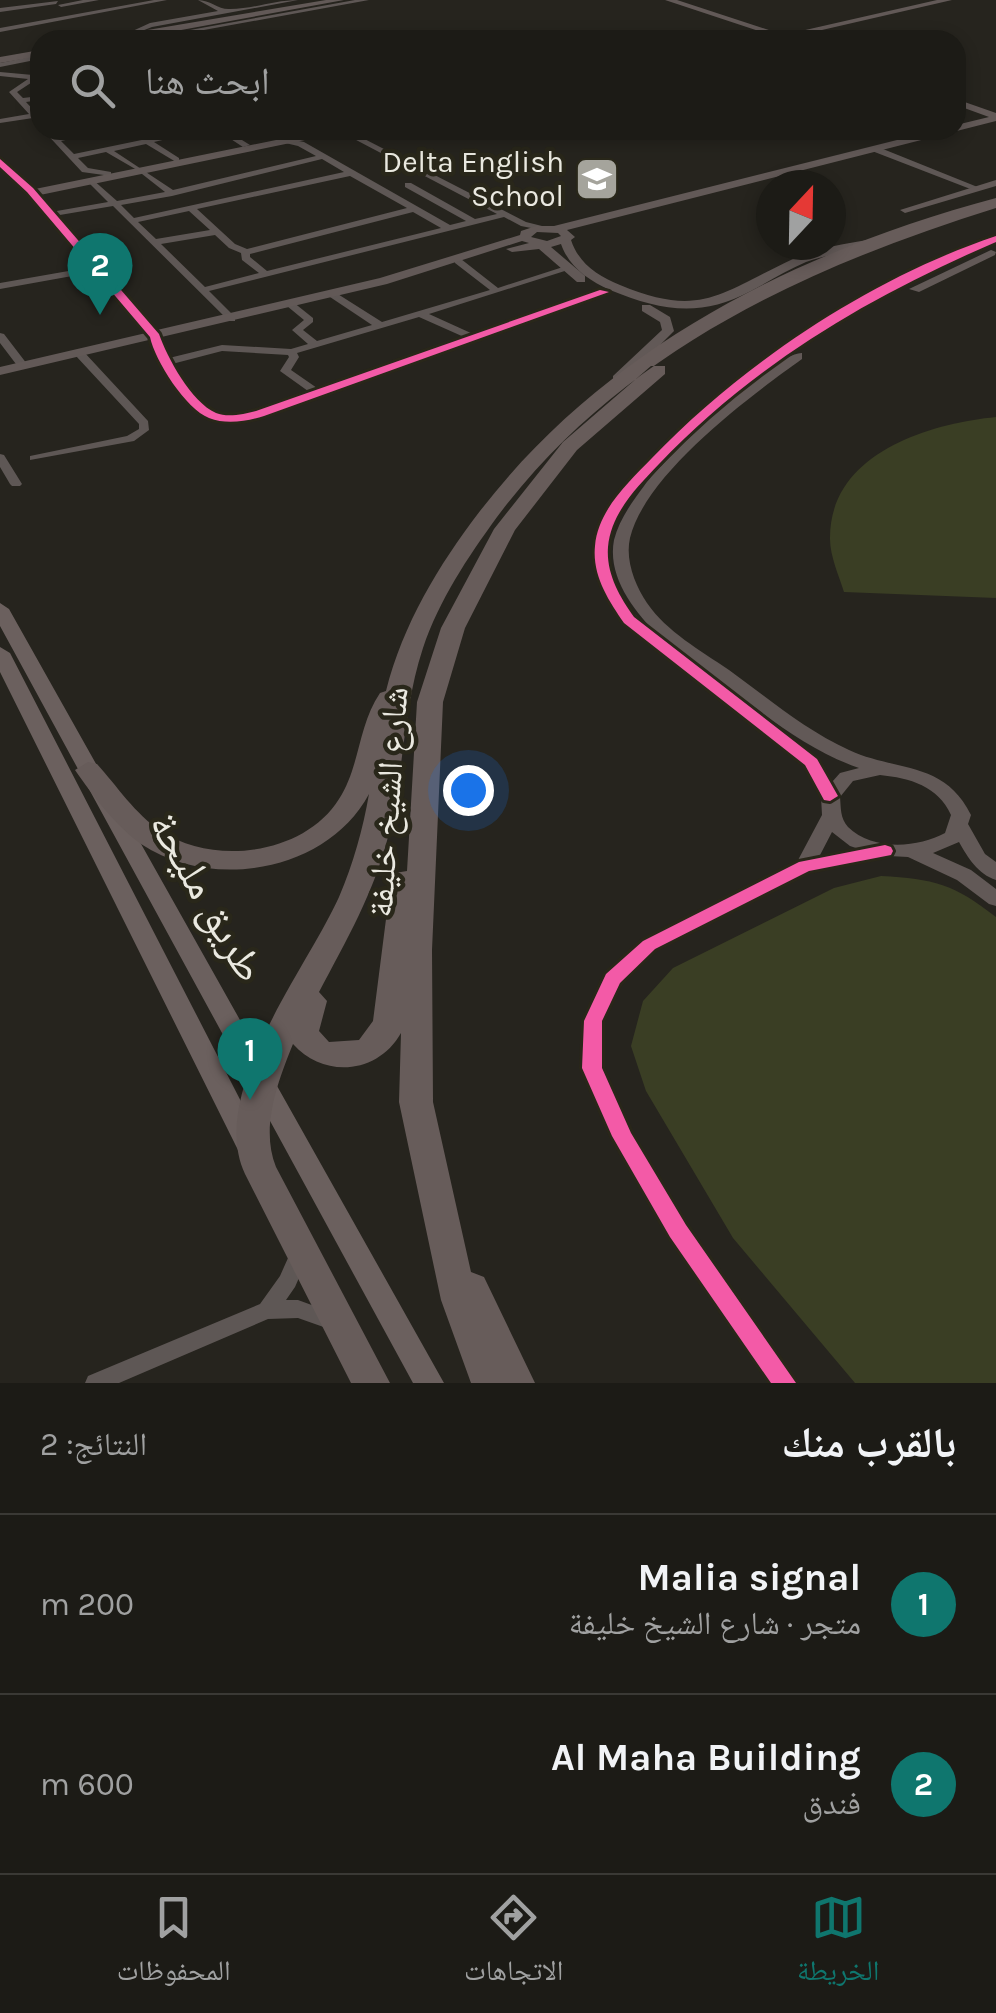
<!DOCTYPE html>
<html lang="ar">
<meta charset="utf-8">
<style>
body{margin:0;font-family:Karla,"Noto Naskh Arabic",sans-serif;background:#25241f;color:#f1f3f6;direction:rtl}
.compass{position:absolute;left:756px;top:170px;width:90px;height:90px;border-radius:50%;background:#1c1b16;box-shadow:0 5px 15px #0003;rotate:22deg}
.you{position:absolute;left:468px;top:790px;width:35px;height:35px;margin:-25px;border:8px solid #fff;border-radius:50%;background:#1a73e8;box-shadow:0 0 0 15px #1a73e833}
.badge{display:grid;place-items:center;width:65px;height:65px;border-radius:50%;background:#0f766e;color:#fff;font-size:32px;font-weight:700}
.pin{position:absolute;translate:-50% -82px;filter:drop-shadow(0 2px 5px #0008)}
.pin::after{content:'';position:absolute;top:52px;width:35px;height:30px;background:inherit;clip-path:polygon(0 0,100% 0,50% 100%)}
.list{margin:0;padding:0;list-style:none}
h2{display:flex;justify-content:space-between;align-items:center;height:130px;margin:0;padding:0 40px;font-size:42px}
h2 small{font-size:32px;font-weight:400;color:#a0a1a1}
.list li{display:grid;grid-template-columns:65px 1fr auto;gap:30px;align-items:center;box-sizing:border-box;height:180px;padding:0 40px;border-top:2px solid #3a3935}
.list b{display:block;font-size:38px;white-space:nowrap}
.list p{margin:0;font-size:32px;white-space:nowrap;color:#a0a1a1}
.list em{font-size:32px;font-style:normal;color:#a0a1a1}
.icon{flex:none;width:55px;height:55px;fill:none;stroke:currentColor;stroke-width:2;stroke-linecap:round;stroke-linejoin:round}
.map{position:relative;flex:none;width:996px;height:1383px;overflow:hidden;direction:ltr}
.search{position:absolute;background:#1c1b16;box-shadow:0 5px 15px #0003;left:30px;right:30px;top:30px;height:110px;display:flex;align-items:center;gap:25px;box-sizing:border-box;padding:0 35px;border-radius:30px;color:#a0a1a1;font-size:38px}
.sheet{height:490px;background:#1c1b16}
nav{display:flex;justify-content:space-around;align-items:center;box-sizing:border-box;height:140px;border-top:2px solid #3a3935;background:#1c1b16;font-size:28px;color:#a0a1a1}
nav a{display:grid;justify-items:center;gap:5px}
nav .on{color:#0f766e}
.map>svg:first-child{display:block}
.green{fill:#3a3e24}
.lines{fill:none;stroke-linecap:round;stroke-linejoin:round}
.street{fill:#5e5755;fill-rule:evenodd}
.secondary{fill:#625957;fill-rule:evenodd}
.primary{fill:#6b605e;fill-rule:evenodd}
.highway{fill:#675c5a;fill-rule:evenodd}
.cycleway-casing{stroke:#29271a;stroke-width:6}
.cycleway{fill:#f35aa7;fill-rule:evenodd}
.labels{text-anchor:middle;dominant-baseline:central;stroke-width:9;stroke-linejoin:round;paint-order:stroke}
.far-poi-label{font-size:30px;fill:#eae9e0;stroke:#29271a;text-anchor:end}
.street-label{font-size:35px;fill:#eae9e0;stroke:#29271a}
.near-street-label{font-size:42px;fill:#eae9e0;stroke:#29271a}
</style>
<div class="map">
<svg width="996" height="1383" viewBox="0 0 996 1383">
<rect width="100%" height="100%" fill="#26241e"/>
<!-- green -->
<path class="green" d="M 996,417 L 996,598 L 844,592 C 839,576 830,556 830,539 C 829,454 927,424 996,417 Z
M 881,876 C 934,879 954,884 996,917 L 996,1383 L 855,1383 L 733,1238 L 646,1091 L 631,1046 L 643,1001 L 673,968 L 834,888 Z"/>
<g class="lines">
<!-- street -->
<path class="street" d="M 83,0 L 99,0 L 61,7 L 58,5 Z
M 154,0 L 167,0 L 0,32 L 0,28 Z
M 198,0 C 210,0 219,10 230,9 C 253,9 275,0 298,0 L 152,27 L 129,36 L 126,34 L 150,23 L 218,11 Z
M 355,0 L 369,0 L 149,40 L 135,40 Z
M 58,1 L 56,4 L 0,12 L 0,8 Z
M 40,55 L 40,59 L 0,67 L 0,63 Z
M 0,72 L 33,75 L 40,72 L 40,77 L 17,92 L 23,98 L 40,96 L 40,100 L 26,102 L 40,117 L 40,124 L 33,118 L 0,123 L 0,119 L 29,114 L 9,92 L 28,79 L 0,76 Z
M 43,130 L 51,130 L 58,137 L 93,130 L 110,130 L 61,141 L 74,154 L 190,130 L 205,130 L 154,142 L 179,158 L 179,162 L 176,162 L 146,144 L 114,151 L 173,190 L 316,156 L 298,146 L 281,142 L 280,140 L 284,138 L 304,142 L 450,225 L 466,221 L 405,187 L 405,183 L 411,183 L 475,219 L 497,214 L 339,131 L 347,130 L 526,222 L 550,228 L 546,231 L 521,226 L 504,217 L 209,291 L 235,317 L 235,321 L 229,321 L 113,206 L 48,217 L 48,213 L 51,212 L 108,202 L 89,183 L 89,179 L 92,179 L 117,201 L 165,192 L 137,170 L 106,152 L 78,158 L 88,168 L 111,172 L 111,176 L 82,172 ZM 322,159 L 344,172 L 134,218 L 121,205 L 172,196 ZM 350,176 L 407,208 L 247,249 L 235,244 L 197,209 ZM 189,211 L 210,230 L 156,239 L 138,222 ZM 413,212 L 441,228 L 267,271 L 250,257 L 250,254 ZM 215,235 L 229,248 L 241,253 L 242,260 L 259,273 L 205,287 L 161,244 Z
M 217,130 L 226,130 L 250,145 L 243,147 Z
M 872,147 L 878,147 L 980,188 L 973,190 L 872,151 Z
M 455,259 L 461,259 L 498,288 L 563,267 L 571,269 L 429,314 L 473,334 L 601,290 L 609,292 L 322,395 L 244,420 L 219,420 L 207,417 L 200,413 L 183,394 L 164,367 L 150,336 L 159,334 L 169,358 L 222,345 L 291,349 L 308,344 L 292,330 L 304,320 L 287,306 L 287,302 L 293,302 L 313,318 L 313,322 L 303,330 L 317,341 L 372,325 L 327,295 L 327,291 L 333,291 L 382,322 L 490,290 L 455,263 ZM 419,317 L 464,337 L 317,388 L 291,370 L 299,357 L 297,353 ZM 222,351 L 288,355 L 289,357 L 280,371 L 308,391 L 243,414 L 215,413 L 190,389 L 172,364 Z
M 97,266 L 102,269 L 100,271 L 0,289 L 0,283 Z
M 0,333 L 4,334 L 27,364 L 27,368 L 19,368 L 0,343 Z
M 80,351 L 84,352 L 148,421 L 149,430 L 134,441 L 30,460 L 30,456 L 127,436 L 139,429 L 139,424 L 76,356 L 76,352 Z
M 0,454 L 4,455 L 22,484 L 20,486 L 12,486 L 10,484 L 0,467 Z
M 299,1247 L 306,1249 L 309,1255 L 295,1287 L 286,1300 L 298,1300 L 339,1315 L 342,1321 L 339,1327 L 332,1330 L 298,1318 L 268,1319 L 119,1383 L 85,1383 L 88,1376 L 260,1304 L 280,1276 L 292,1249 Z"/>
<!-- secondary -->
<path class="secondary" d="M 326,0 L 344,0 L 127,40 L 88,40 Z
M 665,0 L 677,0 L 775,32 L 768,34 Z
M 937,0 L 952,0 L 783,39 L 779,36 Z
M 40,50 L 40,56 L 0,63 L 0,57 Z
M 956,99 L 996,113 L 996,121 L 567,230 L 575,237 L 571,240 C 579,264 598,276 620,285 C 702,319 720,293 793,259 C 817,249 841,244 867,240 L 873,243 C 858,251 827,254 806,262 C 787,270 770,281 751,291 C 700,318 662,311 610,290 C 588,280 569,267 561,244 L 551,247 L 585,276 L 585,282 L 577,282 L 539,249 L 512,252 L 506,249 L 529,243 L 522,241 L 387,284 L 0,375 L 0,367 L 146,333 L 26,192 L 0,168 L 0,159 L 35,189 L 325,130 L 338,130 L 334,134 L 40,195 L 157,330 L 380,278 L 520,235 L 521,231 L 536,226 L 554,226 L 937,130 L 956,130 L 956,125 L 989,117 L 956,105 ZM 537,232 L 558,233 L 561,236 L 547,241 L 531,237 Z
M 996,180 L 996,186 L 905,213 L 900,210 Z
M 996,236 L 996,243 C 871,296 755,364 661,463 C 639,487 612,512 609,546 C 606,584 630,613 658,635 C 634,611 607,577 614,540 C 619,520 632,502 644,486 C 663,460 774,352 802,353 L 802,359 C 749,397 646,473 630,538 C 625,560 635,585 647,603 C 667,632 700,650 729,670 C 768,698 805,730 849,750 C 896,772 944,760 971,815 L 968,824 L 985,854 L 996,862 L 996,880 C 978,874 968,858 959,842 L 933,853 L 971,870 L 996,889 L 996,906 L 989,904 L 957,880 L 908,857 L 889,856 L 810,872 L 656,950 L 622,983 L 604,1021 L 603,1068 L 632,1133 L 687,1224 L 798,1383 L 769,1383 L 669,1238 L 610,1136 L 581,1068 L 582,1021 L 605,974 L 642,940 L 797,862 L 822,815 L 821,796 L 804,765 C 764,734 724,703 684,671 C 665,656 642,642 624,624 C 613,613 603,594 598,579 C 580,528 621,488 653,455 C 741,364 875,275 996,236 ZM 690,659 C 744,697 796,746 859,768 L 840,773 L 832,782 L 818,758 ZM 880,775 C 910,778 938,786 951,815 L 945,833 C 918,848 872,851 848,827 C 840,818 841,808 840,797 L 853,781 ZM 832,832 L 850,846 L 859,849 L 819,857 Z
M 991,250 L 996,252 L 995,255 L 919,292 L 909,289 Z
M 642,305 L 650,305 L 670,317 L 674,331 L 623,382 L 613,382 L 613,376 L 662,330 L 660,322 L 642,311 Z"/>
<!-- primary -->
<path class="primary" d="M 0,603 L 9,609 L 444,1383 L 413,1383 L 0,626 Z
M 0,647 L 10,653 L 264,1146 L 260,1154 L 250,1157 L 240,1154 L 236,1146 L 0,672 Z"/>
<!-- highway -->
<path class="highway" d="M 996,198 L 996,208 C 804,268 621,352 497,517 C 468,557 439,600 423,648 C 403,708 404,772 389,833 C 375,891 346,941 319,992 L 327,1001 L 319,1031 L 329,1042 L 359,1040 L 373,1021 L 391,880 L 395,873 L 407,871 L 417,702 L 441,628 L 494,529 L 563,442 L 651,366 L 665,366 L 665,374 L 577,450 L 515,530 L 465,628 L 443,702 L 432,950 L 433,1102 L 471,1272 L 484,1277 L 535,1383 L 471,1383 L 441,1300 L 399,1102 L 401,1033 C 378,1074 324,1079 293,1044 C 278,1081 260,1128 276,1167 L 390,1383 L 351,1383 L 245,1174 C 207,1093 306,970 339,897 C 353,864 363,829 369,794 C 328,871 213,892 141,844 C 116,826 92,795 75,770 L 88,762 L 97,764 C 117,786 135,814 161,831 C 213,866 304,855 339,799 C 360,767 358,725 380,693 L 386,691 C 403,624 438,566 480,511 C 607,346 798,251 996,198 Z"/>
<!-- cycleway casing -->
<g class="cycleway-casing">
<path id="cycleway" d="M 0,159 L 33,188 L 159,334 C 167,357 191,402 216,413 C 228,418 244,414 256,411 L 600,290 L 609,292 L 264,416 C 247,421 227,425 209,418 C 186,409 155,361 150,337 L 27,192 L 0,167 Z
M 996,236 L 996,242 C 870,296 754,364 659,464 C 637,487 611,513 608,547 C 606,573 619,596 634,617 L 817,759 L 838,796 L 830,801 L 824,800 L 805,765 L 624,623 C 608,600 592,575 595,546 C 598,510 628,483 652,458 C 743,363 871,278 996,236 Z
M 885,845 L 891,847 L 893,851 L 891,855 L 809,871 L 655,949 L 620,983 L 602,1021 L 602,1068 L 631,1133 L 686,1225 L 796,1383 L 771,1383 L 670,1237 L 612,1136 L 582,1068 L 584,1021 L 606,974 L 643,941 L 799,862 Z"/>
</g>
<!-- cycleway -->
<use href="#cycleway" class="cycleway"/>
</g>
<!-- icons -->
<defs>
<g id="school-square" transform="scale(2.25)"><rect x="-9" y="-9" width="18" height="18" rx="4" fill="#a5a49c" stroke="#29271a"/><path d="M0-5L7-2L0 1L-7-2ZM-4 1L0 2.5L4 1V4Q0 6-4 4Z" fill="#fff"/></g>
</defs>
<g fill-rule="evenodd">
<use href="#school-square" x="597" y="179"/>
</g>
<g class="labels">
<!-- far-poi labels -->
<g class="far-poi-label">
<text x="564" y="162">Delta English<tspan x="564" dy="34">School</tspan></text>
</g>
<!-- street labels -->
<g class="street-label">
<text transform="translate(388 802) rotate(-86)">شارع الشيخ خليفة</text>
</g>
<!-- near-street labels -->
<g class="near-street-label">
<text transform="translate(207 897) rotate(60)">طريق مليحة</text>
</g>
</g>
</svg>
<svg class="compass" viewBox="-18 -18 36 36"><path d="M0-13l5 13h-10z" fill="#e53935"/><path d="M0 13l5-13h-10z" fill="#a0a1a1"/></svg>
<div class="you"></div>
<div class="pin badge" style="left:250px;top:1100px">1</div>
<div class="pin badge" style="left:100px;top:315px">2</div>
<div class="search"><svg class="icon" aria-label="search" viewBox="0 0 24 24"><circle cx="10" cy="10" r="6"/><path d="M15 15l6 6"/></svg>ابحث هنا</div>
</div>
<section class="sheet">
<h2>بالقرب منك<small>النتائج: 2</small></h2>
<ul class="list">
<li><span class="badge">1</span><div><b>Malia signal</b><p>متجر · شارع الشيخ خليفة</p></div><em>200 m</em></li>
<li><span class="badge">2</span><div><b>Al Maha Building</b><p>فندق</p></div><em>600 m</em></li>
</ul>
</section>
<nav>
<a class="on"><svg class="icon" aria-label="map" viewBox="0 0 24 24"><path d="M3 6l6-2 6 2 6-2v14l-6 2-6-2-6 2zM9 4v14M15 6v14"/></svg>الخريطة</a>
<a><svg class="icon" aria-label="directions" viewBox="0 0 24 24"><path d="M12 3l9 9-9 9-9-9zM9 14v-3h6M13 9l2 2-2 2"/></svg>الاتجاهات</a>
<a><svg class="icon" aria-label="saved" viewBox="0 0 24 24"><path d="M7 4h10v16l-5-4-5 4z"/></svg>المحفوظات</a>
</nav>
